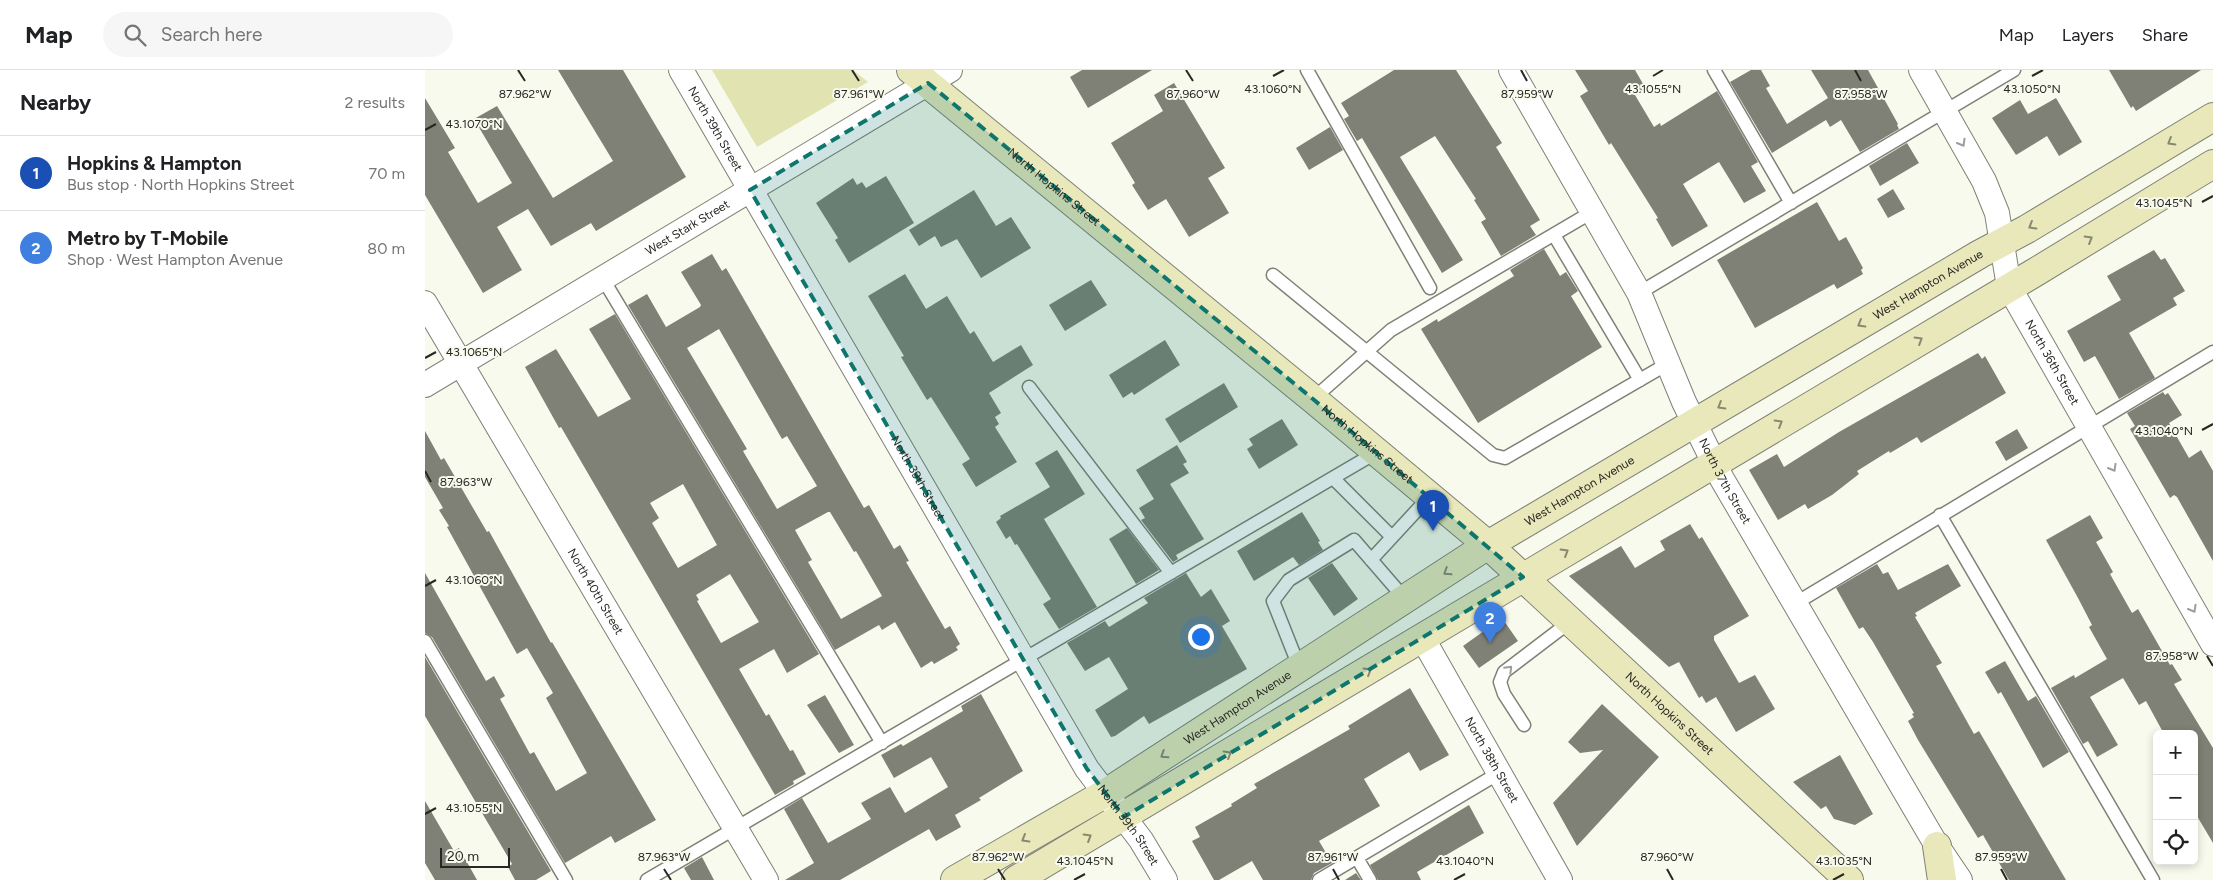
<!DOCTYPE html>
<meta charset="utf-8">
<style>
body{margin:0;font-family:Figtree,sans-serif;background:#f6f6f6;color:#202124}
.controls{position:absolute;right:15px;bottom:15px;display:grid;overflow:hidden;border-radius:8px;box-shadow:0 2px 8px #0003}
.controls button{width:45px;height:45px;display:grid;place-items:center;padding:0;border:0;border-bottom:1px solid #e0e0e0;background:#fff;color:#202124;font:25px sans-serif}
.scale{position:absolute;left:15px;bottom:12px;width:70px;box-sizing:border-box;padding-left:5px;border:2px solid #272723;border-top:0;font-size:14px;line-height:18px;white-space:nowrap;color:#272723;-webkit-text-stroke:4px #f9faee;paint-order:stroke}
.you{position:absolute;left:775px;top:566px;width:18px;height:18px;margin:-12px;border:4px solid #fff;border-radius:50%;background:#1a73e8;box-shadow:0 0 0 8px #1a73e833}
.badge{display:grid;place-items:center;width:32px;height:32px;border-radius:50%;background:#d93025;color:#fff;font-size:16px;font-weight:700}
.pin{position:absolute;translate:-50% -41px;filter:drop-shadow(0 1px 2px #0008)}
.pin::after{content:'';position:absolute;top:26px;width:18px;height:15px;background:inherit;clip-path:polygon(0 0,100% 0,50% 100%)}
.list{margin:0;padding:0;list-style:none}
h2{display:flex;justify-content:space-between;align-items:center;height:65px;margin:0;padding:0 20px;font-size:21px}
h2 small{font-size:16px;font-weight:400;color:#757577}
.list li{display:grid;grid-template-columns:32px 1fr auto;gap:15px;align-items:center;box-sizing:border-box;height:75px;padding:0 20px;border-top:1px solid #e0e0e0}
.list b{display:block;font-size:19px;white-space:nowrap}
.list p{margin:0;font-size:16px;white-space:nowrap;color:#757577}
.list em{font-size:16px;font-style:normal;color:#757577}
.icon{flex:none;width:28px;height:28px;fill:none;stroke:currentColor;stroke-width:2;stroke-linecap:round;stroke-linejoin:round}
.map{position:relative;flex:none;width:1788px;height:810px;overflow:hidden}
header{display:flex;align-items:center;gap:30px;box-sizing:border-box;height:70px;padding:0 25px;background:#fff;border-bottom:1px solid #e0e0e0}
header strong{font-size:24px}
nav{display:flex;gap:28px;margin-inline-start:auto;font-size:18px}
.search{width:350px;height:45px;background:#f6f6f6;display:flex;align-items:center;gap:12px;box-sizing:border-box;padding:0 18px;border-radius:28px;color:#757577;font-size:19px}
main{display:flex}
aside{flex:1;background:#fff}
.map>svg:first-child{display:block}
.green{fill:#e1e4b1}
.building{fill:#808176;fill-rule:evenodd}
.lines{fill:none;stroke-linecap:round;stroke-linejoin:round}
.service-casing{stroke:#7f8076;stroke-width:15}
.minor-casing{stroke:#7f8076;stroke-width:26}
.secondary-casing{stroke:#7f8076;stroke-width:30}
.service{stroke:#fff;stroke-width:12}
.minor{stroke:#fff;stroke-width:24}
.secondary{stroke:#e8e8bb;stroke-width:28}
.oneway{stroke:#88886f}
.oneway2{stroke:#9e9e9c}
.marked{fill:#0f766e;fill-opacity:0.2;stroke:#0f766e;stroke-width:4;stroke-dasharray:10 6;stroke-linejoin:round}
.ticks{fill:none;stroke:#272723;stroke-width:2}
.labels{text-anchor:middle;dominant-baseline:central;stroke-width:4;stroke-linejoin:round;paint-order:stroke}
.street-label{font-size:12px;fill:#272723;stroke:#f9faee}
.ticks-label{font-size:12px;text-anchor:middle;fill:#272723;stroke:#f9faee;stroke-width:4;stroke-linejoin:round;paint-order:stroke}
</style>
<header>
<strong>Map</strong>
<div class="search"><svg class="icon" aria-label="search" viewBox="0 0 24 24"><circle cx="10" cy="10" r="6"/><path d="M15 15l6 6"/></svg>Search here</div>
<nav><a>Map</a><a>Layers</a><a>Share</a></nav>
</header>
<main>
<aside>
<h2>Nearby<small>2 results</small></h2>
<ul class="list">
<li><span class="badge" style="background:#1a4fb4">1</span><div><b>Hopkins &amp; Hampton</b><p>Bus stop · North Hopkins Street</p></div><em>70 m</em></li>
<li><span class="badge" style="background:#3f7fe0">2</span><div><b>Metro by T-Mobile</b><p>Shop · West Hampton Avenue</p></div><em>80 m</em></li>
</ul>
</aside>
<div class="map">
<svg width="1788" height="810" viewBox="0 0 1788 810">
<rect width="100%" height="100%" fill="#f9faee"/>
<!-- green -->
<path class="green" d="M 287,0 L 428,0 L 443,12 L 332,77 Z"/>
<!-- building -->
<path class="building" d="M 133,0 L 198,0 L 261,107 L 171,161 L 166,153 L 126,176 L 103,139 L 72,157 L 97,200 L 58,223 L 0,125 L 0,28 L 30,78 L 23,82 L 53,133 L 87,113 L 49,49 L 72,36 L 128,128 L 188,91 Z
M 657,0 L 727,0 L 663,38 L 645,7 Z
M 969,0 L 1031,0 L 1077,73 L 1071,77 L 1115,150 L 1105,156 L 1111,165 L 1076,186 L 1056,152 L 1061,149 L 1049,130 L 1051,129 L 1010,66 L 975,87 L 1038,190 L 1017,203 L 937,68 L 932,71 L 919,49 L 924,46 L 916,33 Z
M 1150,0 L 1210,0 L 1221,19 L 1210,25 L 1229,57 L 1235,53 L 1236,56 L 1292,21 L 1333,92 L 1326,96 L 1341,121 L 1319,133 L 1294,92 L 1258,114 L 1283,156 L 1247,177 L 1231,149 L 1233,148 L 1186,73 L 1184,75 L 1155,26 L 1163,21 Z
M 1326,0 L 1336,0 L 1345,16 L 1341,18 L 1362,54 L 1403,28 L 1386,0 L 1443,0 L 1473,54 L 1472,55 L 1474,59 L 1435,82 L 1416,50 L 1405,57 L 1401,50 L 1347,83 L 1305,12 Z
M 1684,0 L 1776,0 L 1711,41 L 1708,36 L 1706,38 Z
M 749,13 L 800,98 L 783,108 L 804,143 L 764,167 L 741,129 L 723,140 L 707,115 L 710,113 L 686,73 L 738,41 L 729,25 Z
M 1631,28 L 1657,72 L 1634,86 L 1622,66 L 1591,85 L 1567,48 L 1595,30 L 1603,44 Z
M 905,57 L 918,80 L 884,100 L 871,78 Z
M 1482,73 L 1494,93 L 1455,116 L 1444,96 Z
M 461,106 L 489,153 L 424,193 L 410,170 L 413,168 L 391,133 L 428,108 L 432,115 L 437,112 L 441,118 Z
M 1468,119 L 1480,139 L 1463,148 L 1452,129 Z
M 549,120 L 571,156 L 586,147 L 606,178 L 556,208 L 532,169 L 516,177 L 510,166 L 494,176 L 484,160 Z
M 1392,132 L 1414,171 L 1421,167 L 1438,198 L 1436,200 L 1438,204 L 1412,219 L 1409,214 L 1330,258 L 1292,190 Z
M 1119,179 L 1135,206 L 1141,202 L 1153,221 L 1146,226 L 1177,277 L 1053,353 L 996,259 L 1012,249 L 1013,252 L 1089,206 L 1085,200 Z
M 1729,180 L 1736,190 L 1740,188 L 1760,221 L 1748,228 L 1752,235 L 1704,263 L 1730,308 L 1694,329 L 1670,286 L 1659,292 L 1642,261 L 1696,230 L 1682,206 Z
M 287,184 L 297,201 L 301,198 L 439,438 L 444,435 L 469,479 L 475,475 L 484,491 L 481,492 L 520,559 L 525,556 L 535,574 L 531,577 L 533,580 L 509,594 L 507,591 L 496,598 L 470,552 L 457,560 L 454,555 L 410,580 L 203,235 L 222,224 L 241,257 L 275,237 L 276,235 L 256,202 ZM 294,259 L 357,369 L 362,366 L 392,416 L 352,439 L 318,381 L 322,379 L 262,278 ZM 403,442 L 405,442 L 429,482 L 431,481 L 457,526 L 416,549 L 383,492 L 387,490 L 370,460 Z
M 480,204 L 501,239 L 522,226 L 545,264 L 549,261 L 568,292 L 596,275 L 608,295 L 564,323 L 576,343 L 570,347 L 574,354 L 570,357 L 592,392 L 551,417 L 537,394 L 545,389 L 506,327 L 502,330 L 476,287 L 479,286 L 443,226 Z
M 666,210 L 682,235 L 640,261 L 624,235 Z
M 190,244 L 394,584 L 362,603 L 349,579 L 314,599 L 341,646 L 344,644 L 365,681 L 368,680 L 381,704 L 368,711 L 369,714 L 350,725 L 136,357 L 134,358 L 100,297 L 131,279 L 173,347 L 206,329 L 164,259 ZM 258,414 L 292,475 L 253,498 L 227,453 L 234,448 L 225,433 ZM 305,504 L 334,552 L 296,573 L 272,531 L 274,530 L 271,525 Z
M 740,270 L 755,295 L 709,325 L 707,322 L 698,328 L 684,305 Z
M 1553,283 L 1557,289 L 1560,286 L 1581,323 L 1496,373 L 1492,367 L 1465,383 L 1464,381 L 1432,401 L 1434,404 L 1407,425 L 1383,439 L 1380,434 L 1353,450 L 1324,400 L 1352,384 L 1359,397 L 1414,362 Z
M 799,313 L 813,337 L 755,373 L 740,349 Z
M 1738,322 L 1740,325 L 1743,323 L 1757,345 L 1744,353 L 1764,388 L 1776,380 L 1788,401 L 1788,491 L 1752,427 L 1749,425 L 1745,428 L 1705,359 L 1710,356 L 1702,343 Z
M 857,349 L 873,375 L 834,399 L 822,379 L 828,375 L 824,369 Z
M 1592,359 L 1603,378 L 1581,391 L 1570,372 Z
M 0,361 L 16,390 L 19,388 L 62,462 L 64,461 L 126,573 L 127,572 L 231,750 L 190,773 L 186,766 L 140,793 L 7,567 L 0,563 L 0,503 L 61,611 L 69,606 L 80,626 L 75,629 L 105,684 L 109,682 L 131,721 L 162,703 L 121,628 L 128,623 L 102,578 L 92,584 L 22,457 L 24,456 L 14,440 L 18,438 L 0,407 Z
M 752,375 L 762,392 L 758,394 L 764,403 L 745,414 L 779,469 L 751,485 L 753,489 L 748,492 L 716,450 L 720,448 L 714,438 L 729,429 L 711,400 Z
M 632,380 L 660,424 L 619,449 L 672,537 L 634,559 L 618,534 L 626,529 L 592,474 L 590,475 L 585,466 L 581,469 L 571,452 L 576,448 L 575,446 L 625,417 L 610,393 Z
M 877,442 L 895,471 L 893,472 L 898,480 L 874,495 L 868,487 L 829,511 L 812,481 Z
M 1665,445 L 1678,468 L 1671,472 L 1688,502 L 1685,504 L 1707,543 L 1713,539 L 1745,595 L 1747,594 L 1757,610 L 1749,614 L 1788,678 L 1788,773 L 1769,741 L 1769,664 L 1739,664 L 1721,631 L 1714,635 L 1698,608 L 1665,627 L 1693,675 L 1672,687 L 1663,671 L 1658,674 L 1626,618 L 1649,605 L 1650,608 L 1682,589 L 1664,557 L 1667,555 L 1653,528 L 1621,470 Z
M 1265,454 L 1274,469 L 1277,467 L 1324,546 L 1289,566 L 1289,570 L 1314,613 L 1330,605 L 1350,639 L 1311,662 L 1291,627 L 1281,633 L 1277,626 L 1274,628 L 1254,592 L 1244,597 L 1144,506 L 1196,476 L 1210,498 L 1240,480 L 1235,471 Z
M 702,458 L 734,500 L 711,514 L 684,469 Z
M 907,493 L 933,529 L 909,546 L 883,508 Z
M 1452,494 L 1458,504 L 1463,502 L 1473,520 L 1523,494 L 1536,516 L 1490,543 L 1492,546 L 1490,547 L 1517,593 L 1511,596 L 1549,664 L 1554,661 L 1641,810 L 1584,810 L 1558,765 L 1553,768 L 1493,670 L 1483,651 L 1489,647 L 1487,644 L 1489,643 L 1448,572 L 1438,557 L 1434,559 L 1411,518 Z
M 761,503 L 776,527 L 786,519 L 805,551 L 797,556 L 822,599 L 724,654 L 719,646 L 690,666 L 686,667 L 670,640 L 703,619 L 684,587 L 660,601 L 642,573 L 680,551 L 684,557 L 723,533 L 719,528 Z
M 1077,548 L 1093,571 L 1054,598 L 1038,576 Z
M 0,587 L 126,801 L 111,810 L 90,810 L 83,797 L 87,794 L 0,646 Z
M 1580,591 L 1603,631 L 1611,626 L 1644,682 L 1618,698 L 1576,622 L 1573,624 L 1560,602 Z
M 985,618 L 1024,685 L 995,701 L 984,682 L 939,709 L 955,736 L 894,771 L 907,793 L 889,803 L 886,810 L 838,810 L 827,791 L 794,810 L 789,810 L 767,771 L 775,767 L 770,757 L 807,736 L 806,734 L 832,718 L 829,714 L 925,659 L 923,656 Z
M 556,624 L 598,701 L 554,728 L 556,730 L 530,745 L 536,757 L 511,771 L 504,759 L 415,810 L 360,810 L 389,793 L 359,739 L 377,728 L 403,773 L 446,749 L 436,733 L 465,717 L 480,743 L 523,717 L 506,687 L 469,708 L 456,685 L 476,674 L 478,676 L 538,641 L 536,636 Z
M 400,625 L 429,675 L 414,683 L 382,635 Z
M 1177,634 L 1234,687 L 1152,776 L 1128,733 L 1178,680 L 1155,683 L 1143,672 Z
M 1415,685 L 1448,744 L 1430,755 L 1409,749 L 1401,736 L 1396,739 L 1368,712 Z
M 0,731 L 29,781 L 34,778 L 52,810 L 10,810 L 0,793 Z
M 1044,735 L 1059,763 L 992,802 L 996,810 L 953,810 L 945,795 Z
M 277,787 L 289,810 L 266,810 L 259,798 Z
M 931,803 L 936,810 L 920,810 Z"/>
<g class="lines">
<!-- service casing -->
<g class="service-casing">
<path id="service" d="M 882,0 L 1005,218
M 1289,0 L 1366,133
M 1129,165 L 1215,310
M 848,205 L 1068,385 L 1080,388 L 1244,293
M 178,209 L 457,673
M 1214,223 L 1589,0
M 604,317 L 746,503
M 888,329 L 966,260 L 1167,142
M 908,408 L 967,467
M 1515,445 L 1728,810
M 946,490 L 1005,426
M 1371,533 L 1788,282
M 0,571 L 141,810
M 875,599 L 848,531 L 864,510 L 929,470 L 980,529
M 1099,655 L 1079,624 L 1075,612 L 1079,602 L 1146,551
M 932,788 L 945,810
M 222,810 L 952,382
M 894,810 L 1074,703"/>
</g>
<!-- minor casing -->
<g class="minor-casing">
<g id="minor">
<path id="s1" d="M 256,0 L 662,699 L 716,770 L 740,810"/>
<path id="s2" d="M 1086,0 L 1214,223 L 1259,332 L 1297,409 L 1512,776 L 1535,810"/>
<path id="s3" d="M 1496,0 L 1559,111 L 1572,143 L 1584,217 L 1788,574"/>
<path id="s4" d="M 0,233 L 341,810"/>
<path id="s5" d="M 0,315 L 525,0"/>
<path id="s6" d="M 998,569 L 1135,810"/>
</g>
</g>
<!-- secondary casing -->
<g class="secondary-casing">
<g id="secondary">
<path id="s7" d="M 486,0 L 888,329 L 1063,475 L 1424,810"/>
<path d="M 1512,776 L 1517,810"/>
<path id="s8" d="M 530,810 L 681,723 L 1063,475 L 1555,184 L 1602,159 L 1788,47"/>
<path d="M 591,810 L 1609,203 L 1788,94"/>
</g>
</g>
<!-- service -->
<use href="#service" class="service"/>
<!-- minor -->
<use href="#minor" class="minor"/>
<!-- secondary -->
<use href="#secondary" class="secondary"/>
</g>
<!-- one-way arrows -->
<defs><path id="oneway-chevron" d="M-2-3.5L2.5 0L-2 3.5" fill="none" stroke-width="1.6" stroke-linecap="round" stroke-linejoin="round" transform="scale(1.25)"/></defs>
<g class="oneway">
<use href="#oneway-chevron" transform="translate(1746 72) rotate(149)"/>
<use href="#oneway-chevron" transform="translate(1607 156) rotate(149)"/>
<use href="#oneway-chevron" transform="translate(1664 169) rotate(-31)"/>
<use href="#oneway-chevron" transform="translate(1436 254) rotate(150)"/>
<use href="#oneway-chevron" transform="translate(1494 270) rotate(-31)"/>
<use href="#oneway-chevron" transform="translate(1296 336) rotate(149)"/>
<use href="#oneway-chevron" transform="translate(1354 353) rotate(-31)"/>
<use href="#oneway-chevron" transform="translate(1140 482) rotate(-31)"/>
<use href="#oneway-chevron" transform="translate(1022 502) rotate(147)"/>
<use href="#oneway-chevron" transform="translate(943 601) rotate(-31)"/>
<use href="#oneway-chevron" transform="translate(803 684) rotate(-31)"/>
<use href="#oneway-chevron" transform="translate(739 685) rotate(147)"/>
<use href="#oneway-chevron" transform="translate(663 767) rotate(-31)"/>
<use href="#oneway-chevron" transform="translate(600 769) rotate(150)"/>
</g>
<g class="oneway2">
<use href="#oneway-chevron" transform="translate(1537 73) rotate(60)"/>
<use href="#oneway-chevron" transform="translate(1688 398) rotate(60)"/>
<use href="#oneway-chevron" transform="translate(1768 539) rotate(60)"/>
<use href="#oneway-chevron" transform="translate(1084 599) rotate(-45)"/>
</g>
<!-- marked area -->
<path class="marked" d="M 503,13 L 888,329 L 1098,507 L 699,747 L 662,699 L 325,120 Z"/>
<!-- ticks -->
<path class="ticks" d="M 93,0 L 100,11M 427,0 L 434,11M 761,0 L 768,11M 1096,0 L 1102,11M 1430,0 L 1436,11M 848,6 L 859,0M 1228,6 L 1238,0M 1607,6 L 1618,0M 0,60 L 11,54M 1777,132 L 1788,126M 0,288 L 11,282M 1777,360 L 1788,354M 0,401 L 6,412M 0,516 L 11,510M 1782,586 L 1788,596M 0,744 L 11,738M 239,799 L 246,810M 573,799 L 580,810M 908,799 L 914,810M 1242,799 L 1248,810M 1576,799 L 1582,810M 649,810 L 660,804M 1029,810 L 1040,804M 1408,810 L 1419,804"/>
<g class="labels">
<!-- street labels -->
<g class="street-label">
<text stroke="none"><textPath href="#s1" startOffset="68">North 39th Street</textPath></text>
<text stroke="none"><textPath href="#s7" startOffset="185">North Hopkins Street</textPath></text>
<text stroke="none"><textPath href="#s5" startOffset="306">West Stark Street</textPath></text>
<text stroke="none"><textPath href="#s8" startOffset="1141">West Hampton Avenue</textPath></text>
<text stroke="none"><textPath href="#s3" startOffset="324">North 36th Street</textPath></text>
<text stroke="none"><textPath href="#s7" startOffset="590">North Hopkins Street</textPath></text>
<text stroke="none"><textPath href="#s1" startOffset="472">North 39th Street</textPath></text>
<text stroke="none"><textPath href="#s2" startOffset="464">North 37th Street</textPath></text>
<text stroke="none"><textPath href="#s8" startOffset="736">West Hampton Avenue</textPath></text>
<text stroke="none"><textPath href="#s4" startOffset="335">North 40th Street</textPath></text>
<text stroke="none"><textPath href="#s8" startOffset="331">West Hampton Avenue</textPath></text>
<text stroke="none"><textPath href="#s7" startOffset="995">North Hopkins Street</textPath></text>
<text stroke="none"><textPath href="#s6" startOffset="139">North 38th Street</textPath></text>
<text stroke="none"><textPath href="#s1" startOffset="878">North 39th Street</textPath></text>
</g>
</g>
<g class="ticks-label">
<text x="848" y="23">43.1060°N</text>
<text x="1228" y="23">43.1055°N</text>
<text x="1607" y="23">43.1050°N</text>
<text x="100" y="28">87.962°W</text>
<text x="434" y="28">87.961°W</text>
<text x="768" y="28">87.960°W</text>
<text x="1102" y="28">87.959°W</text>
<text x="1436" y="28">87.958°W</text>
<text x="49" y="58">43.1070°N</text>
<text x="1739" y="137">43.1045°N</text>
<text x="49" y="286">43.1065°N</text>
<text x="1739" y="365">43.1040°N</text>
<text x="41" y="416">87.963°W</text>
<text x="49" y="514">43.1060°N</text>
<text x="1747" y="590">87.958°W</text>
<text x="49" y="742">43.1055°N</text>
<text x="239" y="791">87.963°W</text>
<text x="573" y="791">87.962°W</text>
<text x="908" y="791">87.961°W</text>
<text x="1242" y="791">87.960°W</text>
<text x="1576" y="791">87.959°W</text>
<text x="660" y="795">43.1045°N</text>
<text x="1040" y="795">43.1040°N</text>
<text x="1419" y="795">43.1035°N</text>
</g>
</svg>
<div class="controls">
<button>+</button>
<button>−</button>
<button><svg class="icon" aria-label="locate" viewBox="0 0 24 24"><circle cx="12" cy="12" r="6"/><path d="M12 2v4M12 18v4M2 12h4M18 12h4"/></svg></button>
</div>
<div class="scale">20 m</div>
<div class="you"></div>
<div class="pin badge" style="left:1008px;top:461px;background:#1a4fb4">1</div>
<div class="pin badge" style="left:1065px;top:573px;background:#3f7fe0">2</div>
</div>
</main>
